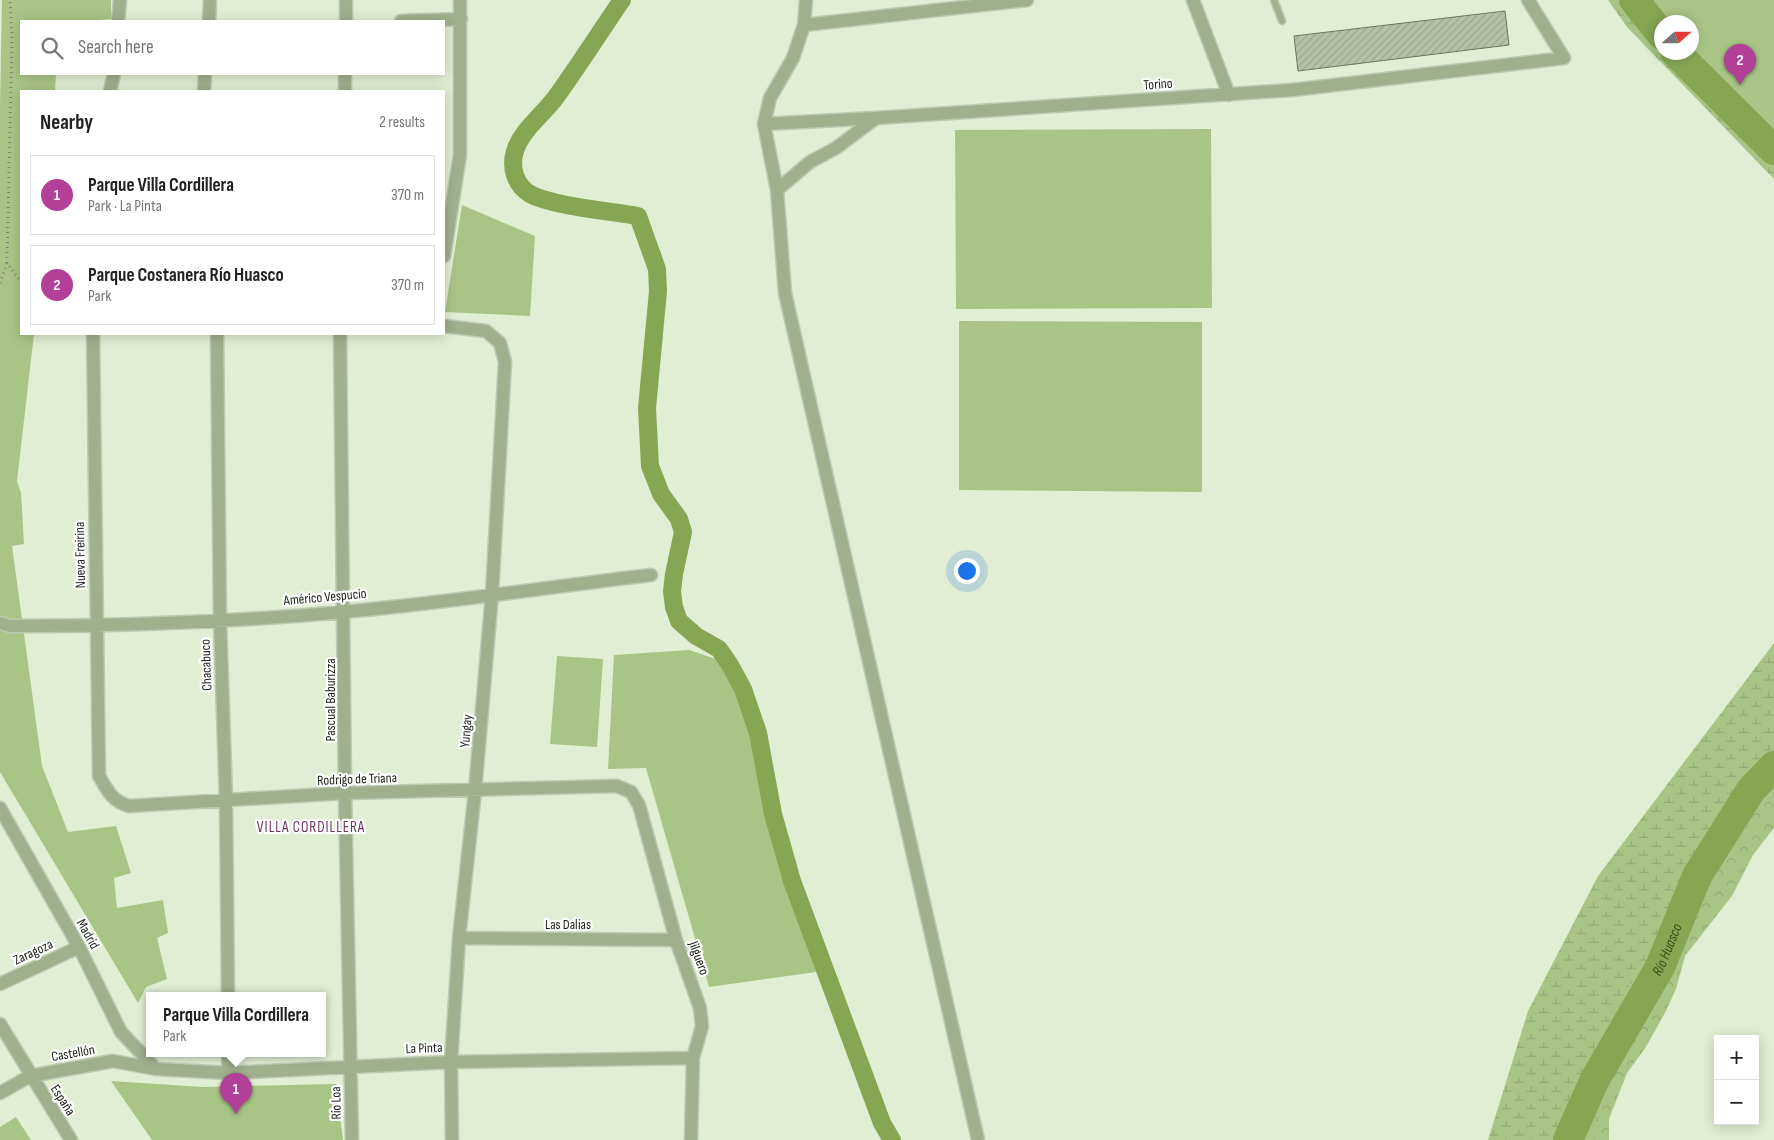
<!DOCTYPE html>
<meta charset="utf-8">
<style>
body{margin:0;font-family:"Sofia Sans Condensed",sans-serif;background:#f6f6f6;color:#222}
.controls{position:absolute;right:15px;bottom:15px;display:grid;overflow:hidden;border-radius:0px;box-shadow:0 2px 12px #0003}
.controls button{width:45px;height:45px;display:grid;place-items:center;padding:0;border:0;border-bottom:1px solid #e0e0e0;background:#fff;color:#222;font:25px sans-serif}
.compass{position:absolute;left:1654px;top:15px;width:45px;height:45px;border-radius:50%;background:#fff;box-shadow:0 2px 12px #0003;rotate:69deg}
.you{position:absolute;left:966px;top:570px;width:18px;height:18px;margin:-12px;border:4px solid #fff;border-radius:50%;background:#1a73e8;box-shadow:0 0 0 8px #1a73e833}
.badge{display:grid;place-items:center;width:32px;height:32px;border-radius:50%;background:#b23f98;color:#fff;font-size:16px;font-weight:700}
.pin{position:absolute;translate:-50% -41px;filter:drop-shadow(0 1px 2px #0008)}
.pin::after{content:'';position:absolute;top:26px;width:18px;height:15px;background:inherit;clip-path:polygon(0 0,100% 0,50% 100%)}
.popup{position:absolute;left:146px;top:992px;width:180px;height:65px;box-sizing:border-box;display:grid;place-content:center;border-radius:0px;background:#fff;filter:drop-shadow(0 1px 4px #0005);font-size:16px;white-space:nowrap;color:#767676}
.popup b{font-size:19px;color:#222}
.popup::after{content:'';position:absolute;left:50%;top:100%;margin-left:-10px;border:10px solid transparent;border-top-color:#fff}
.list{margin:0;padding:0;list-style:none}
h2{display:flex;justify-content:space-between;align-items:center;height:65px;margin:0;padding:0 20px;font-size:21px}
h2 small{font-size:16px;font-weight:400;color:#767676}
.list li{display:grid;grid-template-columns:32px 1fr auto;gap:15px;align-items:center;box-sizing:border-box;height:80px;margin:0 10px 10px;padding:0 10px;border:1px solid #e0e0e0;border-radius:0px}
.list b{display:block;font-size:19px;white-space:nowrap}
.list p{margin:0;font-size:16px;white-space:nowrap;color:#767676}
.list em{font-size:16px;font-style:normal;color:#767676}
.icon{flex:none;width:28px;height:28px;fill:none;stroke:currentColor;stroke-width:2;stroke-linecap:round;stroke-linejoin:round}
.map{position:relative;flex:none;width:1774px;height:1140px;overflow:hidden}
.search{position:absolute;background:#fff;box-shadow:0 2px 12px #0003;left:20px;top:20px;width:425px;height:55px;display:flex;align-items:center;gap:12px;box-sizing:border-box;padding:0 18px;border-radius:0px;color:#767676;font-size:19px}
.panel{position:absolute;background:#fff;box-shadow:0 2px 12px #0003;left:20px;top:90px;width:425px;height:245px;border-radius:0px}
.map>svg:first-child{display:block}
.forest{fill:url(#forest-crowns)}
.wetland{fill:url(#wetland-marsh);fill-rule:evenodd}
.park{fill:#a9c586}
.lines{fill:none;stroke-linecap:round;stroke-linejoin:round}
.canal{stroke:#85a754;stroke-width:18}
.river{stroke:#85a754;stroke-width:30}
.building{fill:url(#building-hatch);stroke:#6b765e}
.service-casing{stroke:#bdc9b1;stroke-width:9}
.minor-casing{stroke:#bdc9b1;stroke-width:15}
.path{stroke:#7c8573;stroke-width:3;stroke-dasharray:1 4;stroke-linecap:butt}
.service{stroke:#a0b08d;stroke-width:6}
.minor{stroke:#a0b08d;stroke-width:12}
.labels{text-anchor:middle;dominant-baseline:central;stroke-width:4.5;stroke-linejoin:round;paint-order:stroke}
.street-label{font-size:14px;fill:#1b2016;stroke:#fff}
.neighbourhood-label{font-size:15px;letter-spacing:1px;fill:#6f3560;stroke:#fff}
.water-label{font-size:15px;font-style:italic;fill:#3a5015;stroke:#fff}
</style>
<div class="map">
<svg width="1774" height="1140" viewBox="0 0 1774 1140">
<defs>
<pattern id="forest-crowns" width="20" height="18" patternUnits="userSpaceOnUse" patternTransform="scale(1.25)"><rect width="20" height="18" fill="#a9c586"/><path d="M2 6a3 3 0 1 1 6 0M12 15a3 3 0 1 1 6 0" fill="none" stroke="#91a973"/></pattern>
<pattern id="wetland-marsh" width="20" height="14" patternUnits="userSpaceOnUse" patternTransform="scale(1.25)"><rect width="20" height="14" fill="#a9c586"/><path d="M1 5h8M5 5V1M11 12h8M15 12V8" fill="none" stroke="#91a973"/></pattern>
<pattern id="building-hatch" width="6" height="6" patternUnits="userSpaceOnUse" patternTransform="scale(1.25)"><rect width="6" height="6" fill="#b6c2a8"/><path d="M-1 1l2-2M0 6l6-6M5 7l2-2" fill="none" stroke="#9ca690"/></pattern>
</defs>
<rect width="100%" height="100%" fill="#e1eed3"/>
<!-- forest -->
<path class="forest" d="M 1774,690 L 1774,828 L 1753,855 L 1732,896 L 1685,956 L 1676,989 L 1666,1011 L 1646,1047 L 1627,1073 L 1609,1119 L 1609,1140 L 1530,1140 Z"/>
<!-- wetland -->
<path class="wetland" d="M 1608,0 L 1690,0 L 1774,93 L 1774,179 L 1627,27 ZM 1662,22 L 1692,22 L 1692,52 L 1662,52 Z
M 1774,643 L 1774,746 L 1755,768 L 1585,1064 L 1563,1140 L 1488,1140 L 1528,1011 L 1598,876 Z"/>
<!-- park -->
<path class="park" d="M 2,0 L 111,0 L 111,19 L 86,21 L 21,21 L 21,74 L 56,74 L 55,91 L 21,91 L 21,334 L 34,334 L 17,481 L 21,493 L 24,544 L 12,546 L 42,766 L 68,832 L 116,826 L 131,873 L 114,878 L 117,908 L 163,900 L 168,933 L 157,938 L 167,979 L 146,987 L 138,1003 L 0,772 L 0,105 Z
M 1634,0 L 1774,0 L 1774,150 L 1675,53 L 1692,52 L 1692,22 L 1662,22 L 1661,35 Z
M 1211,129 L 1212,308 L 956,309 L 955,130 Z
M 462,205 L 535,236 L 530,316 L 445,312 Z
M 959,321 L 1202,322 L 1202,492 L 959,490 Z
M 689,650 L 716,659 L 751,714 L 816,972 L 709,987 L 646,768 L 608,769 L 614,655 Z
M 557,656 L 603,659 L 597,747 L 550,744 Z
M 111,1081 L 203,1087 L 336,1084 L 343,1140 L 152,1140 Z
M 16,1117 L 31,1140 L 0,1140 L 0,1127 Z"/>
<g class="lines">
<!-- canal -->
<path class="canal" d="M 622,0 C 600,32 579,65 556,97 C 543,115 522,129 515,151 C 510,167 515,185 530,194 C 552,206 610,211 638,216 L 657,269 L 658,291 L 647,408 L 650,466 L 661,494 L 679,519 L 683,532 L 674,574 L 672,591 L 674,607 L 679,621 L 696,636 L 719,649 L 730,665 L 743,689 L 758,733 L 773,814 L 792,881 L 882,1123 L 892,1140"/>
<!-- river -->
<g class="river">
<path d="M 1634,0 L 1662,35"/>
<path d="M 1675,52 L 1774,150"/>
<path id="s1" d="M 1568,1140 L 1594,1081 L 1660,967 L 1697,876 L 1751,790 L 1774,766"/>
</g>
</g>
<!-- building -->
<path class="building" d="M 1505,11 L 1509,45 L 1298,71 L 1294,36 Z"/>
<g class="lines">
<!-- service casing -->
<g class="service-casing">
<path id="service" d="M 1274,0 L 1282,21"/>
</g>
<!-- minor casing -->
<g class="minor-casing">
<path id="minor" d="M 346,0 L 346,21
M 806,0 L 804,25 L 793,58 L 770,98 L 764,124 L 777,190 L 785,293 L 978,1140
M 1193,0 L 1229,95
M 118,21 L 120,0
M 209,21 L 210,0
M 401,21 L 461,19
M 804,25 L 1027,0
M 110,91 L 114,74
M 204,91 L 205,74
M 345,91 L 345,74
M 764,124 L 876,118
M 777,190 L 810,162 L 836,148 L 876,118 L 1292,90 L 1564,58 L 1528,0
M 444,256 L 460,155 L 460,0
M 444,326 L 486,331 L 500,343 L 505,362 L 492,594 L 475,791 L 459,938 L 451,1062 L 452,1140
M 93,334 L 99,776 C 107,790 112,801 129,806 L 345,793 L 617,786 L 631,792 L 639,805 L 676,940 L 700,1008 L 702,1026 L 693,1058 L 691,1140
M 217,334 L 220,621 L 226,800 L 228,995
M 340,334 L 345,793 L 352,1140
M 0,623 L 10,626 C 121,626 232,622 343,612 C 446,603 548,587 651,575
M 0,808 L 79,947 L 121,1032 L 156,1069
M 459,938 L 676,940
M 0,984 L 79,947
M 0,1024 L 71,1140
M 228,1053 L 229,1073
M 0,1093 L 30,1076 L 113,1061 L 156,1069 L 229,1073 L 451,1062 L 693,1058"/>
</g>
<!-- path -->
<path class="path" d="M 7,263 L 12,37 L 10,0
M 0,283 L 7,263 L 21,282"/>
<!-- service -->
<use href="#service" class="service"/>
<!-- minor -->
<use href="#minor" class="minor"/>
</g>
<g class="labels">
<!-- street labels -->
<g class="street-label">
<text transform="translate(1158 84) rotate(-4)">Torino</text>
<text transform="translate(80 555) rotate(-91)">Nueva Freirina</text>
<text transform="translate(325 597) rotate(-5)">Américo Vespucio</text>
<text transform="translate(206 665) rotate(-92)">Chacabuco</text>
<text transform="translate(330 700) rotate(-90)">Pascual Baburizza</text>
<text transform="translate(466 731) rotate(-85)">Yungay</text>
<text transform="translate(357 779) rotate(-2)">Rodrigo de Triana</text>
<text x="568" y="924">Las Dalias</text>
<text transform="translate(88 934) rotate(61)">Madrid</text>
<text transform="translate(33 952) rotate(-25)">Zaragoza</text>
<text transform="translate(699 958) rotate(70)">Jilguero</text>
<text transform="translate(424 1048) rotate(-2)">La Pinta</text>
<text transform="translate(73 1053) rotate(-10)">Castellón</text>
<text transform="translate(63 1100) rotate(57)">España</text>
<text transform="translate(336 1103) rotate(-91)">Río Loa</text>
</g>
<!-- neighbourhood labels -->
<g class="neighbourhood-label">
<text x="311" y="827">VILLA CORDILLERA</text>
</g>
<!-- water labels -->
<g class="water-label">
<text stroke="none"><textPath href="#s1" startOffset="215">Río Huasco</textPath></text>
</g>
</g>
</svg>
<div class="controls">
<button>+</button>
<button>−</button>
</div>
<svg class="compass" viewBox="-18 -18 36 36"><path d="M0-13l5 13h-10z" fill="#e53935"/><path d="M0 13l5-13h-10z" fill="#767676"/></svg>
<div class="you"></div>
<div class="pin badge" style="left:236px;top:1114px">1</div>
<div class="popup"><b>Parque Villa Cordillera</b>Park</div>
<div class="pin badge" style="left:1740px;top:85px">2</div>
<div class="search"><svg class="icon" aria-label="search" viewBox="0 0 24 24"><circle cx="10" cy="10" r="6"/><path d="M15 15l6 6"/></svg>Search here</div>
<section class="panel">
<h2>Nearby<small>2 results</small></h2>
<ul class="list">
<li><span class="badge">1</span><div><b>Parque Villa Cordillera</b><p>Park · La Pinta</p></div><em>370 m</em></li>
<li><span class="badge">2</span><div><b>Parque Costanera Río Huasco</b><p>Park</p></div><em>370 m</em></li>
</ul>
</section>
</div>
